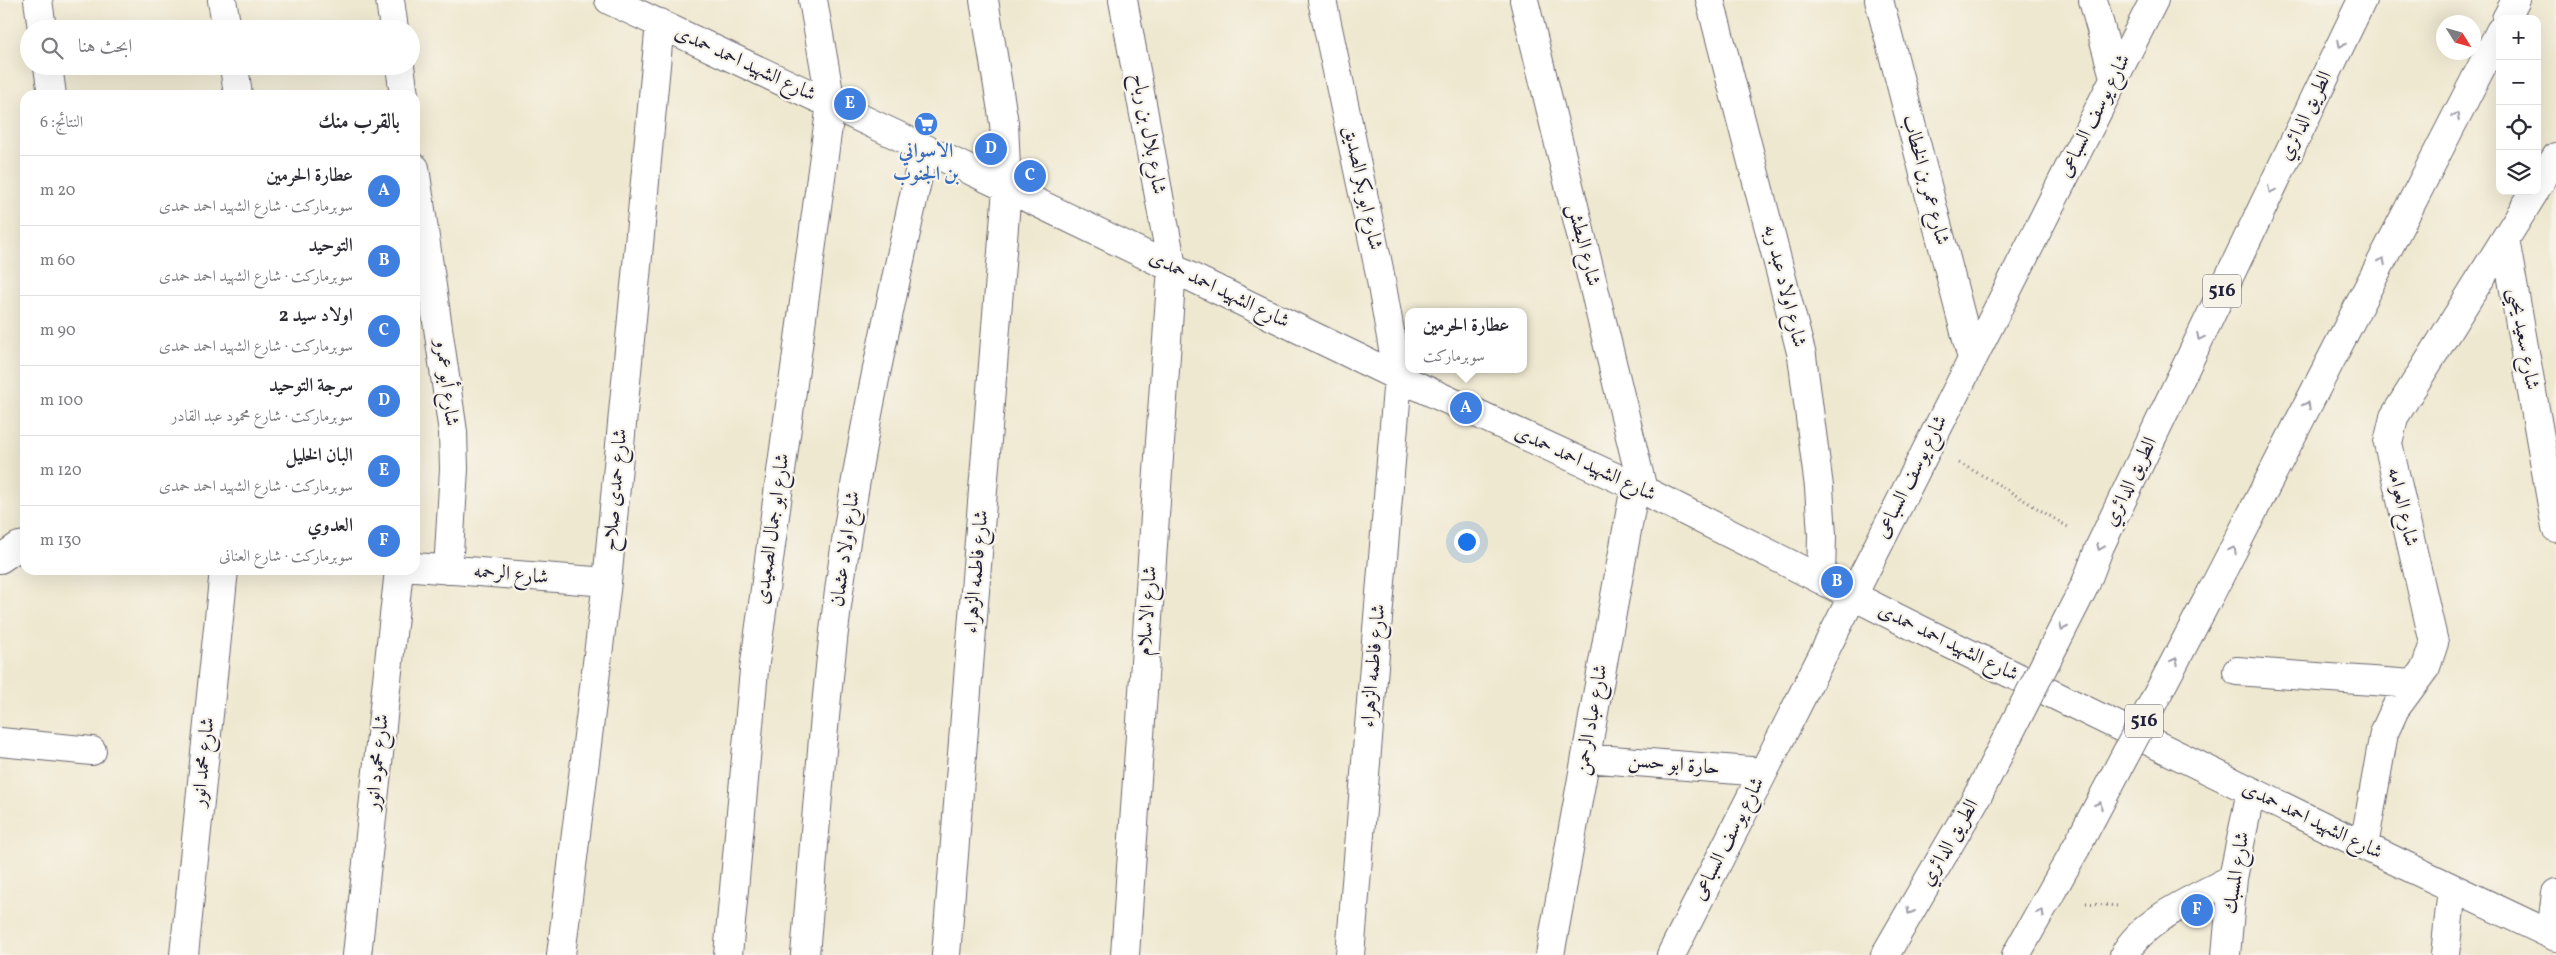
<!DOCTYPE html>
<html lang="ar">
<meta charset="utf-8">
<style>
body{margin:0;font-family:Vollkorn,Amiri,serif;background:#f2f2f3;color:#2b2b33;direction:rtl}
.controls{position:absolute;right:15px;top:15px;display:grid;overflow:hidden;border-radius:10px;box-shadow:0 5px 20px #0002}
.controls button{width:45px;height:45px;display:grid;place-items:center;padding:0;border:0;border-bottom:1px solid #e1e1e2;background:#fff;color:#2b2b33;font:25px sans-serif}
.compass{position:absolute;left:2436px;top:15px;width:45px;height:45px;border-radius:50%;background:#fff;box-shadow:0 5px 20px #0002;rotate:127deg}
.you{position:absolute;left:1466px;top:541px;width:18px;height:18px;margin:-12px;border:4px solid #fff;border-radius:50%;background:#1a73e8;box-shadow:0 0 0 8px #1a73e833}
.badge{display:grid;place-items:center;width:32px;height:32px;border-radius:50%;background:#d1495b;color:#fff;font-size:16px;font-weight:700}
.pin{position:absolute;translate:-50% -50%;border:2px solid #fff;box-shadow:0 1px 5px #0006}
.popup{position:absolute;left:1405px;top:308px;width:122px;height:65px;box-sizing:border-box;display:grid;place-content:center;border-radius:10px;background:#fff;filter:drop-shadow(0 1px 4px #0005);font-size:16px;white-space:nowrap;color:#7c7c81}
.popup b{font-size:19px;color:#2b2b33}
.popup::after{content:'';position:absolute;left:50%;top:100%;margin-left:-10px;border:10px solid transparent;border-top-color:#fff}
.list{margin:0;padding:0;list-style:none}
h2{display:flex;justify-content:space-between;align-items:center;height:65px;margin:0;padding:0 20px;font-size:21px}
h2 small{font-size:16px;font-weight:400;color:#7c7c81}
.list li{display:grid;grid-template-columns:32px 1fr auto;gap:15px;align-items:center;box-sizing:border-box;height:70px;padding:0 20px;border-top:1px solid #e1e1e2}
.list b{display:block;font-size:19px;white-space:nowrap}
.list p{margin:0;font-size:16px;white-space:nowrap;color:#7c7c81}
.list em{font-size:16px;font-style:normal;color:#7c7c81}
.icon{flex:none;width:28px;height:28px;fill:none;stroke:currentColor;stroke-width:2;stroke-linecap:round;stroke-linejoin:round}
.map{position:relative;flex:none;width:2556px;height:955px;overflow:hidden;direction:ltr}
.search{position:absolute;background:#fff;box-shadow:0 5px 20px #0002;left:20px;top:20px;width:400px;height:55px;display:flex;align-items:center;gap:12px;box-sizing:border-box;padding:0 18px;border-radius:28px;color:#7c7c81;font-size:19px}
.panel{position:absolute;background:#fff;box-shadow:0 5px 20px #0002;left:20px;top:90px;width:400px;height:485px;border-radius:15px;direction:rtl}
.map>svg:first-child{display:block}
.lines{fill:none;stroke-linecap:round;stroke-linejoin:round}
.street-casing{stroke:#6a676f;stroke-width:30}
.highway-casing{stroke:#6a676f;stroke-width:30}
.path{stroke:#6a676f;stroke-width:3;stroke-dasharray:1 4;stroke-linecap:butt}
.street{stroke:#fff;stroke-width:28}
.highway{stroke:#fff;stroke-width:28}
.highway-bridge-casing{stroke:#6a676f;stroke-width:30;stroke-linecap:butt}
.highway-bridge{stroke:#fff;stroke-width:28}
.oneway{stroke:#9c9ca7}
.labels{text-anchor:middle;dominant-baseline:central;stroke-width:4.5;stroke-linejoin:round;paint-order:stroke}
.shield{fill:#f7f3e8;stroke:#62616f;stroke-width:1}
.shield-label{font-size:19px;font-weight:bold;fill:#22223b}
.street-label{font-size:20px;fill:#22223b;stroke:#f7f3e8}
.shop-label{font-size:20px;font-weight:bold;fill:#366cbe;stroke:#f7f3e8}
</style>
<div class="map">
<svg width="2556" height="955" viewBox="0 0 2556 955">
<rect width="100%" height="100%" fill="#f7f3e8"/>
<filter id="ink" filterUnits="userSpaceOnUse"><feTurbulence type="fractalNoise" baseFrequency=".02" numOctaves="2"/><feDisplacementMap in="SourceGraphic" scale="10" xChannelSelector="R" yChannelSelector="G"/><feConvolveMatrix kernelMatrix="1 2 1 2 8 2 1 2 1" color-interpolation-filters="sRGB"/></filter>
<filter id="wash" filterUnits="userSpaceOnUse"><feTurbulence type="fractalNoise" baseFrequency=".0096" numOctaves="4" result="noise"/><feDisplacementMap in="SourceGraphic" scale="20" xChannelSelector="R" yChannelSelector="G"/><feGaussianBlur stdDeviation="1.12" result="paint"/><feColorMatrix in="noise" values="0 0 0 0 0 0 0 0 0 0 0 0 0 0 0 0 0 1.4 0 .05"/><feComposite in="paint" operator="in"/></filter>
<g filter="url(#wash)">
<rect width="100%" height="100%" fill="#efe8d0"/>
</g>
<g filter="url(#ink)">
<g class="lines">
<!-- street casing -->
<g class="street-casing">
<path id="street" d="M 38,0 L 42,29
M 222,0 L 227,29
M 390,0 L 394,29
M 609,0 L 924,148 L 1398,377 L 1643,490 L 1923,631 L 2364,846 L 2556,937
M 1123,0 L 1172,267 L 1125,955
M 1322,0 L 1379,269 L 1398,377 L 1350,955
M 1524,0 L 1643,490
M 1710,0 L 1802,356 L 1819,487 L 1822,535 L 1821,578
M 1879,0 L 1972,359
M 2093,0 L 2114,77
M 48,66 L 52,95
M 234,66 L 238,95
M 400,66 L 404,95
M 415,168 L 453,432 L 454,469 L 448,570
M 2537,187 L 2556,157
M 2505,239 L 2556,528
M 0,559 L 19,546 L 25,545
M 415,567 L 607,582
M 2237,671 L 2413,684
M 0,742 L 92,751
M 1586,758 L 1763,772
M 2364,846 L 2384,733 L 2395,709 L 2426,667 L 2434,643 L 2388,443 L 2394,417 L 2535,191
M 2551,934 L 2556,893
M 184,955 L 224,570
M 357,955 L 399,570
M 561,955 L 607,582 L 660,23
M 728,955 L 754,670 L 831,104 L 813,0
M 805,955 C 818,803 827,649 853,498 C 872,381 900,264 924,148
M 946,955 L 1007,189 L 1004,123 L 984,0
M 1550,955 L 1635,486
M 1671,955 L 2154,0
M 2124,955 C 2144,918 2197,898 2233,878
M 2226,955 L 2233,878 L 2251,791
M 2445,955 L 2452,888"/>
</g>
<!-- highway casing -->
<g class="highway-casing">
<path id="highway" d="M 2506,19 L 2516,0
M 2086,583 L 2100,546 L 2362,0
M 2211,593 L 2500,31
M 1885,955 L 1979,793
M 2016,955 L 2076,848"/>
</g>
<!-- path -->
<path class="path" d="M 1959,463 L 1991,480 L 2068,527
M 2086,903 L 2118,906"/>
<!-- street -->
<use href="#street" class="street"/>
<!-- highway -->
<use href="#highway" class="highway"/>
<!-- highway-bridge casing -->
<g class="highway-bridge-casing">
<path id="highway-bridge" d="M 1979,793 L 2086,583
M 2076,848 L 2211,593"/>
</g>
<!-- highway-bridge -->
<use href="#highway-bridge" class="highway-bridge"/>
</g>
<!-- one-way arrows -->
<defs><path id="oneway-chevron" d="M-2-3.5L2.5 0L-2 3.5" fill="none" stroke-width="1.6" stroke-linecap="round" stroke-linejoin="round" transform="scale(1.25)"/></defs>
<g class="oneway">
<use href="#oneway-chevron" transform="translate(2341 44) rotate(116)"/>
<use href="#oneway-chevron" transform="translate(2456 116) rotate(-63)"/>
<use href="#oneway-chevron" transform="translate(2271 190) rotate(116)"/>
<use href="#oneway-chevron" transform="translate(2382 261) rotate(-63)"/>
<use href="#oneway-chevron" transform="translate(2200 337) rotate(116)"/>
<use href="#oneway-chevron" transform="translate(2307 405) rotate(-63)"/>
<use href="#oneway-chevron" transform="translate(2100 547) rotate(113)"/>
<use href="#oneway-chevron" transform="translate(2233 550) rotate(-63)"/>
<use href="#oneway-chevron" transform="translate(2063 627) rotate(117)"/>
<use href="#oneway-chevron" transform="translate(2175 661) rotate(-62)"/>
<use href="#oneway-chevron" transform="translate(2099 805) rotate(-62)"/>
<use href="#oneway-chevron" transform="translate(1910 911) rotate(120)"/>
<use href="#oneway-chevron" transform="translate(2041 913) rotate(-60)"/>
</g>
</g>
<!-- icons -->
<defs>
<g id="supermarket-disc" transform="scale(1.25)"><circle r="9.5" fill="#3f7fe0" stroke="#f7f3e8"/><path d="M-6-5.5h2.5l.6 2H6L4.5 2H-2.5L-4.4-4H-6ZM-1.5 3.2a1.3 1.3 0 1 0 .1 0ZM3 3.2a1.3 1.3 0 1 0 .1 0Z" fill="#fff"/></g>
</defs>
<g fill-rule="evenodd">
<use href="#supermarket-disc" x="926" y="124"/>
</g>
<g class="labels">
<!-- shield labels -->
<g class="shield">
<rect x="2203" y="274.5" width="38" height="33" rx="4"/>
<rect x="2125" y="704.5" width="38" height="33" rx="4"/>
</g>
<g class="shield-label">
<text x="2222" y="291">516</text>
<text x="2144" y="721">516</text>
</g>
<!-- street labels -->
<g class="street-label">
<text transform="translate(745 64) rotate(25)">شارع الشهيد احمد حمدى</text>
<text transform="translate(2095 116) rotate(-63)">شارع يوسف السباعى</text>
<text transform="translate(2306 116) rotate(-64)">الطريق الدائري</text>
<text transform="translate(1148 134) rotate(80)">شارع بلال بن رباح</text>
<text transform="translate(1925 180) rotate(75)">شارع عمر بن الخطاب</text>
<text transform="translate(1362 188) rotate(78)">شارع ابو بكر الصديق</text>
<text transform="translate(1583 245) rotate(76)">شارع البطش</text>
<text transform="translate(1784 286) rotate(76)">شارع اولاد عبد ربه</text>
<text transform="translate(1219 290) rotate(26)">شارع الشهيد احمد حمدى</text>
<text transform="translate(2523 339) rotate(80)">شارع سعيد يحيى</text>
<text transform="translate(446 383) rotate(83)">شارع أبو عمرو</text>
<text transform="translate(1585 464) rotate(25)">شارع الشهيد احمد حمدى</text>
<text transform="translate(1912 477) rotate(-63)">شارع يوسف السباعى</text>
<text transform="translate(2131 482) rotate(-64)">الطريق الدائري</text>
<text transform="translate(616 490) rotate(-85)">شارع حمدى صلاح</text>
<text transform="translate(2402 507) rotate(77)">شارع العوامه</text>
<text transform="translate(773 529) rotate(-82)">شارع ابو جمال الصعيدى</text>
<text transform="translate(846 549) rotate(-82)">شارع اولاد عثمان</text>
<text transform="translate(977 572) rotate(-85)">شارع فاطمه الزهراء</text>
<text transform="translate(511 575) rotate(5)">شارع الرحمه</text>
<text transform="translate(1148 611) rotate(-86)">شارع الاسلام</text>
<text transform="translate(1948 643) rotate(26)">شارع الشهيد احمد حمدى</text>
<text transform="translate(1374 666) rotate(-85)">شارع فاطمه الزهراء</text>
<text transform="translate(1592 720) rotate(-80)">شارع عباد الرحمن</text>
<text transform="translate(204 762) rotate(-84)">شارع محمد انور</text>
<text transform="translate(378 762) rotate(-84)">شارع محمود انور</text>
<text transform="translate(1674 765) rotate(5)">حارة ابو حسن</text>
<text transform="translate(2312 821) rotate(26)">شارع الشهيد احمد حمدى</text>
<text transform="translate(1729 839) rotate(-63)">شارع يوسف السباعى</text>
<text transform="translate(1950 843) rotate(-60)">الطريق الدائري</text>
<text transform="translate(2237 873) rotate(-81)">شارع المسبك</text>
</g>
<!-- shop labels -->
<g class="shop-label">
<text x="926" y="152">الاسواني<tspan x="926" dy="23">بن الجنوب</tspan></text>
</g>
</g>
</svg>
<div class="controls">
<button>+</button>
<button>−</button>
<button><svg class="icon" aria-label="locate" viewBox="0 0 24 24"><circle cx="12" cy="12" r="6"/><path d="M12 2v4M12 18v4M2 12h4M18 12h4"/></svg></button>
<button><svg class="icon" aria-label="layers" viewBox="0 0 24 24"><path d="M12 4l9 5-9 5-9-5zM3 14l9 5 9-5"/></svg></button>
</div>
<svg class="compass" viewBox="-18 -18 36 36"><path d="M0-13l5 13h-10z" fill="#e53935"/><path d="M0 13l5-13h-10z" fill="#7c7c81"/></svg>
<div class="you"></div>
<div class="pin badge" style="left:1466px;top:408px;background:#3f7fe0">A</div>
<div class="popup"><b>عطارة الحرمين</b>سوبرماركت</div>
<div class="pin badge" style="left:1837px;top:582px;background:#3f7fe0">B</div>
<div class="pin badge" style="left:1030px;top:176px;background:#3f7fe0">C</div>
<div class="pin badge" style="left:991px;top:149px;background:#3f7fe0">D</div>
<div class="pin badge" style="left:850px;top:104px;background:#3f7fe0">E</div>
<div class="pin badge" style="left:2197px;top:910px;background:#3f7fe0">F</div>
<div class="search"><svg class="icon" aria-label="search" viewBox="0 0 24 24"><circle cx="10" cy="10" r="6"/><path d="M15 15l6 6"/></svg>ابحث هنا</div>
<section class="panel">
<h2>بالقرب منك<small>النتائج: 6</small></h2>
<ul class="list">
<li><span class="badge" style="background:#3f7fe0">A</span><div><b>عطارة الحرمين</b><p>سوبرماركت · شارع الشهيد احمد حمدى</p></div><em>20 m</em></li>
<li><span class="badge" style="background:#3f7fe0">B</span><div><b>التوحيد</b><p>سوبرماركت · شارع الشهيد احمد حمدى</p></div><em>60 m</em></li>
<li><span class="badge" style="background:#3f7fe0">C</span><div><b>اولاد سيد 2</b><p>سوبرماركت · شارع الشهيد احمد حمدى</p></div><em>90 m</em></li>
<li><span class="badge" style="background:#3f7fe0">D</span><div><b>سرجة التوحيد</b><p>سوبرماركت · شارع محمود عبد القادر</p></div><em>100 m</em></li>
<li><span class="badge" style="background:#3f7fe0">E</span><div><b>البان الخليل</b><p>سوبرماركت · شارع الشهيد احمد حمدى</p></div><em>120 m</em></li>
<li><span class="badge" style="background:#3f7fe0">F</span><div><b>العدوي</b><p>سوبرماركت · شارع العنانى</p></div><em>130 m</em></li>
</ul>
</section>
</div>
